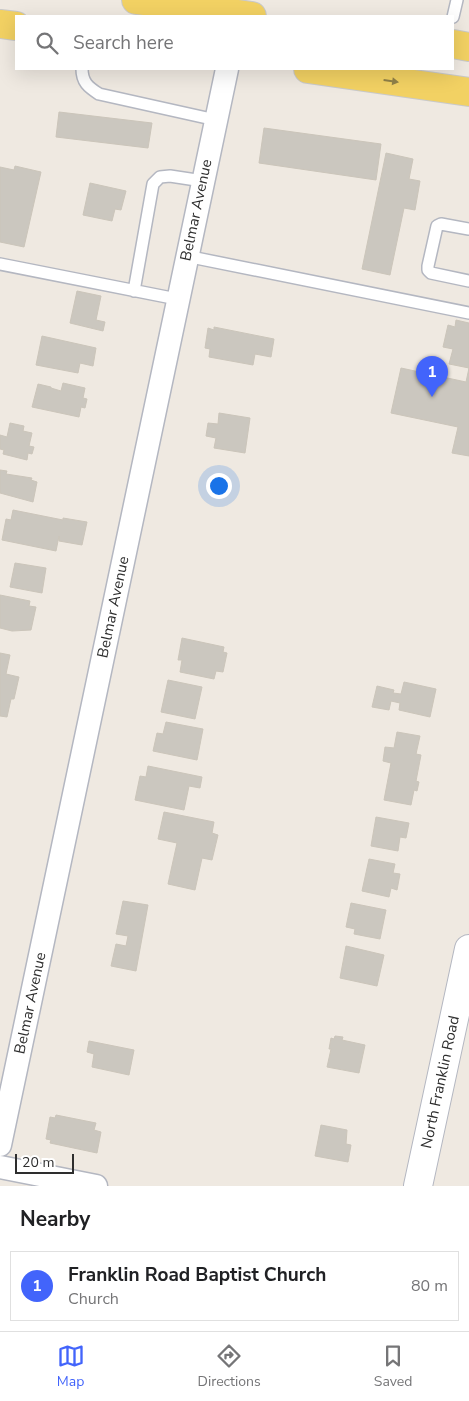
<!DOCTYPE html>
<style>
body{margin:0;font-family:"Nunito Sans",sans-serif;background:#f6f6f6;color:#202124}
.scale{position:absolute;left:15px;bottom:12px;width:59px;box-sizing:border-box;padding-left:5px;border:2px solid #2e2e2e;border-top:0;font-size:14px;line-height:18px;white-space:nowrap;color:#2e2e2e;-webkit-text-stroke:4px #fff;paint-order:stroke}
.you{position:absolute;left:218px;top:485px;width:18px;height:18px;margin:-12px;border:4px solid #fff;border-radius:50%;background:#1a73e8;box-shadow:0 0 0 8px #1a73e833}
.badge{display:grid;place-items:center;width:32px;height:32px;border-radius:50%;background:#4264fb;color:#fff;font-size:16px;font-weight:700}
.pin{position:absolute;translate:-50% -41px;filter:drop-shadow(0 1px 2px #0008)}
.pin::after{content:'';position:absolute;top:26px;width:18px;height:15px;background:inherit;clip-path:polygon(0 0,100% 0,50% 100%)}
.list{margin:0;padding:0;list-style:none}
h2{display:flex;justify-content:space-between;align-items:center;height:65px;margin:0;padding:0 20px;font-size:21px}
h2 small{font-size:16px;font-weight:400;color:#757577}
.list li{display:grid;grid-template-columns:32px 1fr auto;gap:15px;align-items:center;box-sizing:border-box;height:70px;margin:0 10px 10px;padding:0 10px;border:1px solid #e0e0e0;border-radius:0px}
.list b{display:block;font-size:19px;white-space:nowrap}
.list p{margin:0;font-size:16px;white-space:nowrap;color:#757577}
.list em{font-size:16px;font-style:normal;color:#757577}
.icon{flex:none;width:28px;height:28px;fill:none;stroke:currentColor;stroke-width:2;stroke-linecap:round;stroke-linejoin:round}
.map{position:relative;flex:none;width:469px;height:1186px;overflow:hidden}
.search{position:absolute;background:#fff;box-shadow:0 5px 20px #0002;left:15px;right:15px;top:15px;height:55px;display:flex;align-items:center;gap:12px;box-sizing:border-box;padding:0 18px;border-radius:0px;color:#757577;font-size:19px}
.sheet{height:145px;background:#fff}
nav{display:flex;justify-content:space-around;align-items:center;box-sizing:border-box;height:70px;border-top:1px solid #e0e0e0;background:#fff;font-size:14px;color:#757577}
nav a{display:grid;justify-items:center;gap:2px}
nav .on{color:#4264fb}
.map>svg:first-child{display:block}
.building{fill:#cbc7bf;stroke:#cbc5ba}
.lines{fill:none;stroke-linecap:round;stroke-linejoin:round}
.lane-casing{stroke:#b4b7c1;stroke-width:14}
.street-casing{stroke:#b4b7c1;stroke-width:25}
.secondary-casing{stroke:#b4b7c1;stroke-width:30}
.primary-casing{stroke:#c9c9c9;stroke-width:30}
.lane{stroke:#fff;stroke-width:11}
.street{stroke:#fff;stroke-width:22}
.secondary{stroke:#fff;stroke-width:28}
.primary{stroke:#f2d163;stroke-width:28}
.oneway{fill:#908048}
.labels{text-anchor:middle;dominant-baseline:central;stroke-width:5;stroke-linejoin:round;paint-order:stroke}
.street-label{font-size:15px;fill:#2e2e2e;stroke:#fff}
</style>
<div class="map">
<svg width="469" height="1186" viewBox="0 0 469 1186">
<rect width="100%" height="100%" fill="#efe9e1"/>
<!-- building -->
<path class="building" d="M 59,112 L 152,123 L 148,148 L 56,137 Z
M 264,128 L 381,144 L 376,180 L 259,163 Z
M 386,153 L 413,159 L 409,179 L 420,181 L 415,210 L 404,208 L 390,275 L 362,269 Z
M 15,166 L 41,172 L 24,247 L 0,242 L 0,167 L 14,170 Z
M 90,183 L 126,191 L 121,210 L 115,209 L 112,221 L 83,215 Z
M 77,291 L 101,296 L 96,320 L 105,322 L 103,331 L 70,323 Z
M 456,320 L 469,323 L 469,456 L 452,453 L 458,427 L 391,413 L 401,368 L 466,382 L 469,368 L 449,364 L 453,349 L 443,347 L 448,325 L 455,327 Z
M 214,327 L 274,339 L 271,357 L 255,354 L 253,365 L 209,357 L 210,349 L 205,348 L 208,328 L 214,330 Z
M 42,336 L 96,348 L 93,366 L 80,363 L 78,373 L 36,365 Z
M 63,383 L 85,388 L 83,398 L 87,399 L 85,408 L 81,407 L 79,417 L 32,407 L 38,384 L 51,387 L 51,388 L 61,391 Z
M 219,413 L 250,418 L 245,453 L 214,448 L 216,438 L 206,436 L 208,423 L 218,424 Z
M 10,423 L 24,426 L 23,431 L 32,433 L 29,446 L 34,447 L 32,454 L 28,453 L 27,460 L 3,454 L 4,450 L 0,449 L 0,435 L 7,437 Z
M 0,470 L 7,471 L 6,474 L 32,478 L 31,480 L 37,482 L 33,502 L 0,493 Z
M 13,510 L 63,520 L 63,518 L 87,522 L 82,545 L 59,541 L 59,536 L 56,551 L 2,540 L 6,519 L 11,520 Z
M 15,563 L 46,568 L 42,593 L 10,587 Z
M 0,595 L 30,601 L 29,606 L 36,607 L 31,630 L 12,631 L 0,628 Z
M 182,638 L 224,647 L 223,652 L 227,653 L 223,672 L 216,671 L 214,679 L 180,672 L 182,660 L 178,660 Z
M 0,653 L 10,655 L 6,674 L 19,677 L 14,699 L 11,699 L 7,717 L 0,716 Z
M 168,680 L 202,687 L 195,719 L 161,712 Z
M 404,682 L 436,689 L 430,717 L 399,710 L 400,703 L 391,701 L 389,710 L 372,707 L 377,686 L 394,690 L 393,693 L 401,694 Z
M 166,722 L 203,729 L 197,760 L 153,751 L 157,733 L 163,734 Z
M 397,732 L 420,736 L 416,754 L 421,755 L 416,781 L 419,782 L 417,791 L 414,790 L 411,805 L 384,800 L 391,763 L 383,761 L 385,747 L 394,748 Z
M 148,766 L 202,777 L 200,788 L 189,786 L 184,810 L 135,800 L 140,776 L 146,777 Z
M 164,812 L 214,822 L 212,833 L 218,835 L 212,860 L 202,858 L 195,890 L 168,884 L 177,843 L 158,839 Z
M 376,817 L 409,823 L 406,838 L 400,837 L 398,851 L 371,846 Z
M 369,859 L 395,864 L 393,873 L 400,874 L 397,890 L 391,888 L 389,897 L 362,891 Z
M 123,901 L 148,905 L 136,971 L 111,966 L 116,944 L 126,946 L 128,936 L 116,934 Z
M 351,903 L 386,910 L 380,939 L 354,934 L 355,929 L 346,927 Z
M 346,946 L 384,955 L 377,986 L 340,978 Z
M 335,1036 L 343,1037 L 342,1040 L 365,1045 L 359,1073 L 327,1067 L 331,1049 L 329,1049 L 331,1038 L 334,1039 Z
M 89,1041 L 134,1050 L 129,1075 L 92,1067 L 94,1054 L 87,1052 Z
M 56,1115 L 96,1123 L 94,1130 L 101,1132 L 97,1153 L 50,1143 L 51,1140 L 46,1139 L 50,1117 L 55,1118 Z
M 321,1125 L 347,1130 L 346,1144 L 351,1145 L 348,1162 L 315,1156 Z"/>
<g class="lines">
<!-- lane casing -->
<g class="lane-casing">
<path id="lane" d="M 453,17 L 457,0
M 82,69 C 82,82 88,87 99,94 L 216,120
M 469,229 L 441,224 L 437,226 L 428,266 L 428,270 L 431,273 L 469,281
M 186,256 L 469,313
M 0,264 L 177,299
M 134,291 L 153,184 L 160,177 L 170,176 L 203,181"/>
</g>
<!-- street casing -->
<g class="street-casing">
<path id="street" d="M 0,1145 L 227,69
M 0,1167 L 96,1186"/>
</g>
<!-- secondary casing -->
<g class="secondary-casing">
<path id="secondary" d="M 418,1186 L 469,949"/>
</g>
<!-- primary casing -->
<g class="primary-casing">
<path id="primary" d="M 136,0 L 252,16
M 0,24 L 16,26
M 453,44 L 469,47
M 308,69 L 469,92"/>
</g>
<!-- lane -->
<use href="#lane" class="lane"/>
<!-- street -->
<use href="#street" class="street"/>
<!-- secondary -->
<use href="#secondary" class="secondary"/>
<!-- primary -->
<use href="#primary" class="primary"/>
</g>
<!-- one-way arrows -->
<defs><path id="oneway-solid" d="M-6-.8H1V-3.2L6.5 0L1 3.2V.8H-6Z" transform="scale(1.25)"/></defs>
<use class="oneway" href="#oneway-solid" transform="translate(391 81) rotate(8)"/>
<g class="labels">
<!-- street labels -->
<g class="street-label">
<text transform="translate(196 210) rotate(-78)">Belmar Avenue</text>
<text transform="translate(113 607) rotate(-78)">Belmar Avenue</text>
<text transform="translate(30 1003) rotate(-78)">Belmar Avenue</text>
<text transform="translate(440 1082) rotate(-78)">North Franklin Road</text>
</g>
</g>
</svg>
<div class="scale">20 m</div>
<div class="you"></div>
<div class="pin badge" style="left:432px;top:397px">1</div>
<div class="search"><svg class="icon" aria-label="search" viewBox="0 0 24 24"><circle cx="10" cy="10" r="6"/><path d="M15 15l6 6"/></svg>Search here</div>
</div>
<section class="sheet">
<h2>Nearby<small></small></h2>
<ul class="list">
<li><span class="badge">1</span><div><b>Franklin Road Baptist Church</b><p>Church</p></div><em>80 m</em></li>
</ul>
</section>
<nav>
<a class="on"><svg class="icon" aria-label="map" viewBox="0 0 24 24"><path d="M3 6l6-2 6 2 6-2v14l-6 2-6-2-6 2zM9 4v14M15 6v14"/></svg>Map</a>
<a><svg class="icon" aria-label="directions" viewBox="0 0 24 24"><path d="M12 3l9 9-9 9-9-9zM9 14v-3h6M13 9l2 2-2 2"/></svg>Directions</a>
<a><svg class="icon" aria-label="saved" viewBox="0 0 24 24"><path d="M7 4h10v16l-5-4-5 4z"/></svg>Saved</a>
</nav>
